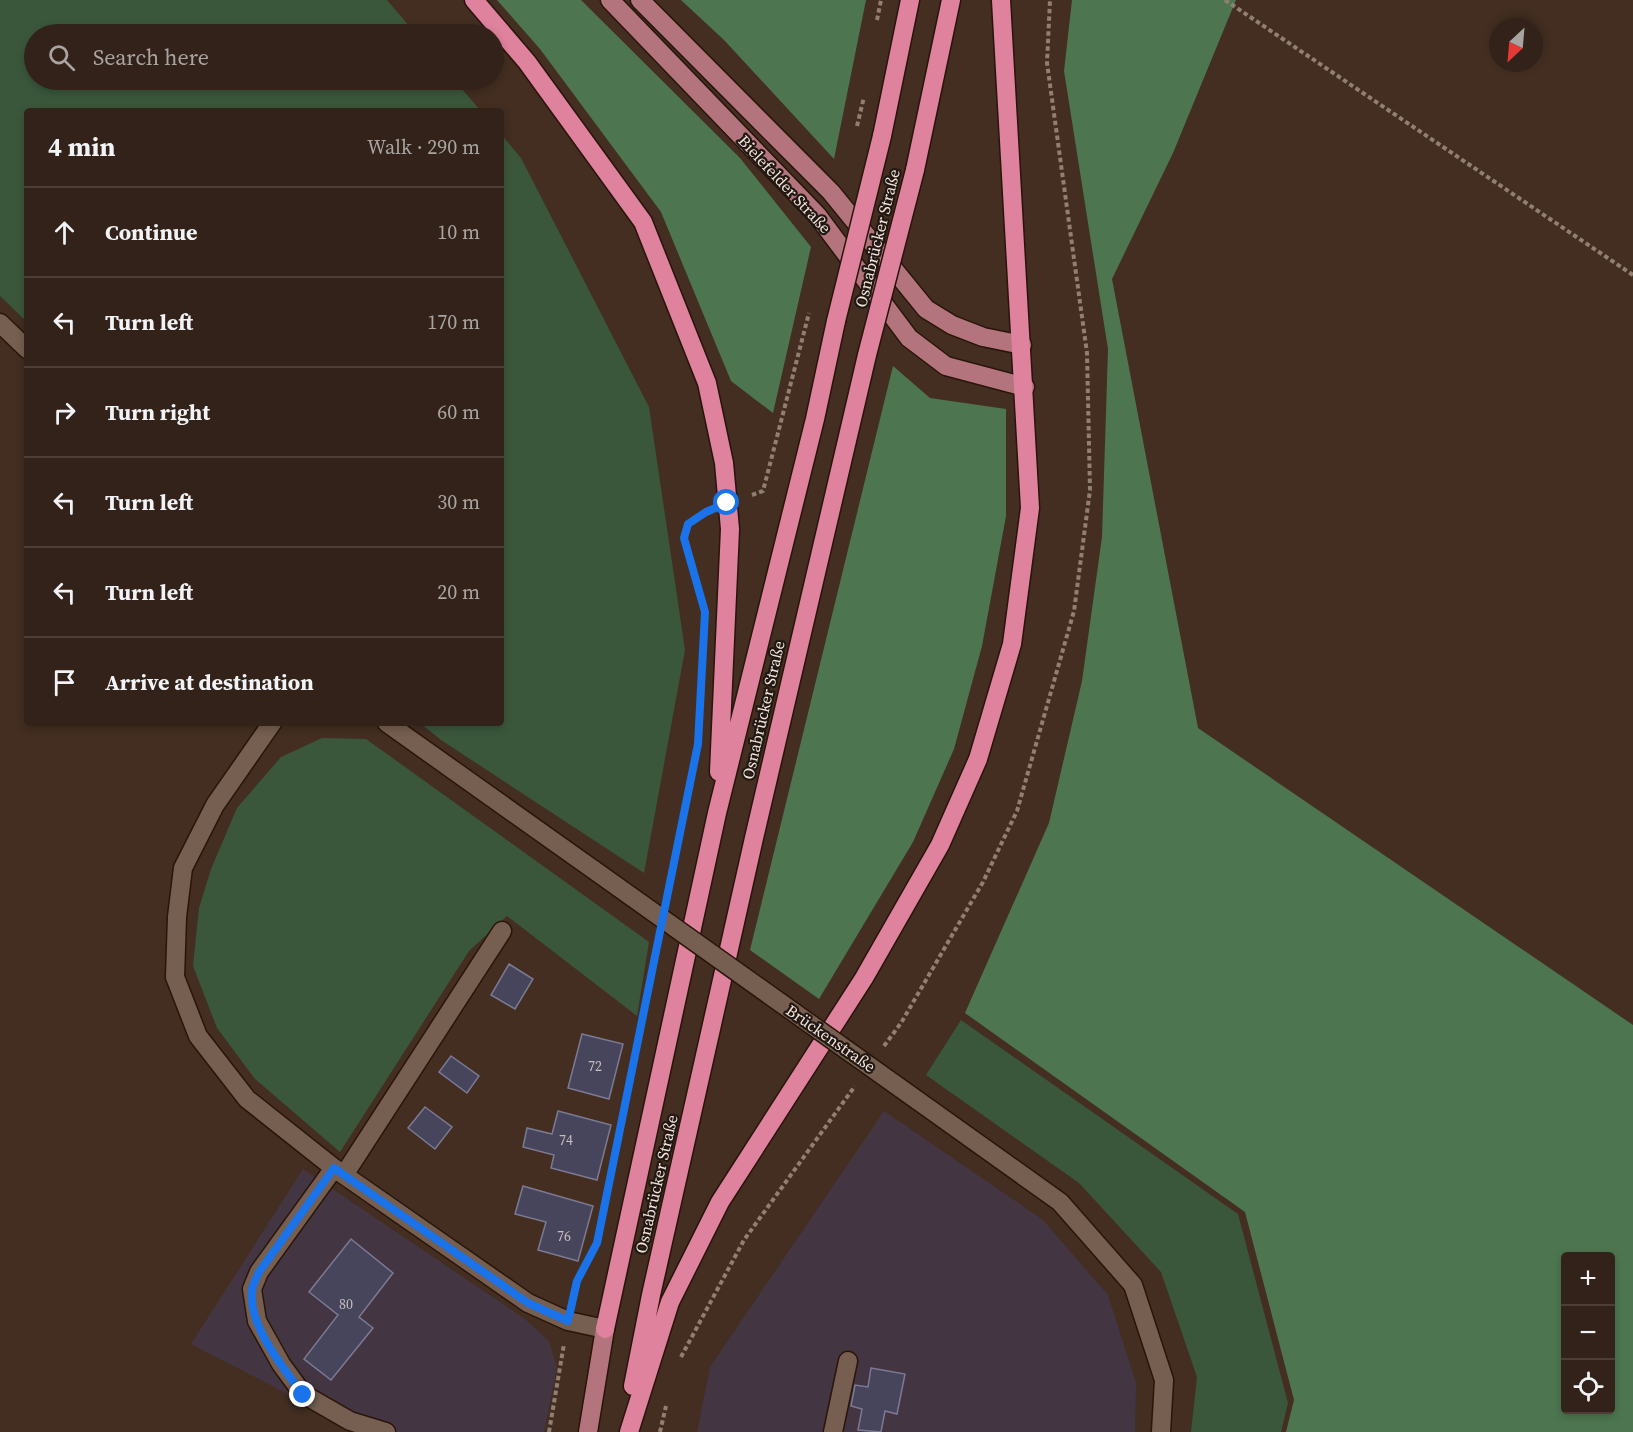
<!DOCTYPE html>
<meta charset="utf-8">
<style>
body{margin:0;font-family:"Source Serif 4",serif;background:#3a2a22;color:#f1f3f6}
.controls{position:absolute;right:18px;bottom:18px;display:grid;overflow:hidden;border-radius:6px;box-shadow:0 3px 9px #0003}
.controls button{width:54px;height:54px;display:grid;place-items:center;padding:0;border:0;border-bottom:2px solid #4d3f38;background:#322219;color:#f1f3f6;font:30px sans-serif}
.compass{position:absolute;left:1489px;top:18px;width:54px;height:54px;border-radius:50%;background:#322219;box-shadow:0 3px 9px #0003;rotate:206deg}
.stop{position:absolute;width:18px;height:18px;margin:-14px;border:4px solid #1a73e8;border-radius:50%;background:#fff}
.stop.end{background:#1a73e8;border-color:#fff;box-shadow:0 2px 6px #0008}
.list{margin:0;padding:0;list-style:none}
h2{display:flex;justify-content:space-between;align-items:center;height:78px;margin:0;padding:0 24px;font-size:26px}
h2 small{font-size:20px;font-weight:400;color:#a8a4a2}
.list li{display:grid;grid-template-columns:39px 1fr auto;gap:18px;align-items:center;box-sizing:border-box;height:90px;padding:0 24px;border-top:2px solid #4d3f38}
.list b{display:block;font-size:22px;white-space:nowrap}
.list em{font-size:20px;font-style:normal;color:#a8a4a2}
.icon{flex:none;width:33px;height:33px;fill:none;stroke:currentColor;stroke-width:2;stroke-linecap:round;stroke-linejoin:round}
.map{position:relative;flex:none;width:1633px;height:1432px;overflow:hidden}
.search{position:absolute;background:#322219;box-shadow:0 3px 9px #0003;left:24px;top:24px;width:480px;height:66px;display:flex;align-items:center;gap:15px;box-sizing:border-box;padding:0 21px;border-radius:33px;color:#a8a4a2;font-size:22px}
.panel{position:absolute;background:#322219;box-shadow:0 3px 9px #0003;left:24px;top:108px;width:480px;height:618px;border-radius:6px}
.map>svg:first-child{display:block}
.commercial{fill:#443542}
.green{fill:#3a573c}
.forest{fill:#4d7650;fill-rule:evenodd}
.building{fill:#47455c;stroke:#7c7a93;stroke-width:1.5}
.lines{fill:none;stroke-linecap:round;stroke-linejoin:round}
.minor-casing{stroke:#291509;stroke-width:21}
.major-casing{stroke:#291509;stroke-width:21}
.highway-casing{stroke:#291509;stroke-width:21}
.path{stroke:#917f74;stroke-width:4;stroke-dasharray:4.5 3;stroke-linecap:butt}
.minor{stroke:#765f50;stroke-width:18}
.major{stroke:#b4747e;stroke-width:18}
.highway{stroke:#de829d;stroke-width:18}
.minor-bridge-casing{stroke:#291509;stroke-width:21;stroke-linecap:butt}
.highway-bridge-casing{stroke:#291509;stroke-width:21;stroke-linecap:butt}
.path-bridge{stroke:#917f74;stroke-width:4;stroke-dasharray:4.5 3;stroke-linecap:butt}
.minor-bridge{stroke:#765f50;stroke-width:18}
.highway-bridge{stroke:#de829d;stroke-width:18}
.route{stroke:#1a73e8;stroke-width:8}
.labels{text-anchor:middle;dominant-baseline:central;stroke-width:4.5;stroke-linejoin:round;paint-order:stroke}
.number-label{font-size:14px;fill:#c8bcbc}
.street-label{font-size:16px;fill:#f3e4dc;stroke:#221813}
</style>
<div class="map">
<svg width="1633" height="1432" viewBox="0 0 1633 1432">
<rect width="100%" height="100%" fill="#432e21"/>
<!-- commercial -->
<path class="commercial" d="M 884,1111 L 1043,1220 L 1108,1295 L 1136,1383 L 1135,1432 L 697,1432 L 710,1367 Z
M 303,1169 L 525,1319 L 549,1341 L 557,1368 L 544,1432 L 361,1432 L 191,1344 Z"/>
<!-- green -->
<path class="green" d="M 0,0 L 387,0 L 416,34 L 34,34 L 34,80 L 454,80 L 481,111 L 27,111 L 27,322 L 0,296 Z
M 501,134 L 521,158 L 649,407 L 685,650 L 644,873 L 441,740 L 420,723 L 501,723 Z
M 322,738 L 366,739 L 649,942 L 637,1016 L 507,916 L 469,951 L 340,1152 L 255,1079 L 217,1028 L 193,966 L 199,908 L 211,869 L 237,808 L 281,757 Z
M 961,1020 L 1238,1214 L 1288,1403 L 1281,1432 L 1191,1432 L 1197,1377 L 1161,1272 L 1079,1183 L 926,1075 Z"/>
<!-- forest -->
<path class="forest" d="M 497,0 L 581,0 L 740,158 L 811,247 L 773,413 L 731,381 L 661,212 L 540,49 Z
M 681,0 L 866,0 L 834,159 L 724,40 Z
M 1072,0 L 1236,0 L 1173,153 L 1112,279 L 1198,728 L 1633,1025 L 1633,1432 L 1286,1432 L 1294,1400 L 1245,1212 L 965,1013 L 1049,823 L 1082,681 L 1102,537 L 1108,349 L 1064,71 ZM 1566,1256 L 1610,1256 L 1610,1410 L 1566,1410 Z
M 893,366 L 930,398 L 1006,409 L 1006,516 L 982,646 L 954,749 L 913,842 L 819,999 L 750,950 Z"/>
<!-- building -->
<path class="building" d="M 509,964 L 533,979 L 515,1009 L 491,995 Z
M 582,1034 L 623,1044 L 609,1099 L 568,1088 Z
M 451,1056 L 479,1076 L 467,1093 L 439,1072 Z
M 425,1107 L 452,1127 L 435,1149 L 408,1128 Z
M 558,1111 L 611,1125 L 597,1180 L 551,1168 L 554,1155 L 523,1147 L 527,1128 L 552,1134 Z
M 523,1186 L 593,1206 L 578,1261 L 538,1250 L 546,1222 L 515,1214 Z
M 351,1239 L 393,1273 L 359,1317 L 373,1328 L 331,1380 L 304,1359 L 338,1315 L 309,1292 Z
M 871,1368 L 905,1374 L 897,1414 L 885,1411 L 881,1432 L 858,1430 L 862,1409 L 851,1406 L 855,1385 L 868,1387 Z"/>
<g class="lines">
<!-- minor casing -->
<g class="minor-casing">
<path id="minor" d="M 0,323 L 27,349
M 272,723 L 215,805 L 183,868 L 177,917 L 175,977 L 198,1036 L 247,1099 L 334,1168 L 528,1303 L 568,1321 L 605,1329
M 387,723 L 594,870
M 917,1100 L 1060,1202 L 1133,1285 L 1164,1380 L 1161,1432
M 334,1168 L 259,1272 L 252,1289 L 257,1321 L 281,1364 L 303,1394 L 350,1421 L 386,1432
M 344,1175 L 502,931
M 833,1432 L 848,1361"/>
</g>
<!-- major casing -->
<g class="major-casing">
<path id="major" d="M 610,0 L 817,215 L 909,338 L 946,366 L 1025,387
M 640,0 L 831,192 L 926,309 L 952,325 L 983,337 L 1022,345
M 588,1432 L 605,1329"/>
</g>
<!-- highway casing -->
<g class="highway-casing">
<path id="highway" d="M 474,0 L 527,62 L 643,222 L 707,383 L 724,463 L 730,529 L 719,772
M 882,136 L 910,0
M 915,170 L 951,0
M 605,1329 L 717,813 L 815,419 L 836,321
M 633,1386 L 651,1295 L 754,838 L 867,355
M 629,1432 L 670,1302 L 720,1202 L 864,978 L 940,845 L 978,759 L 1012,644 L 1030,508 L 1001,0"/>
</g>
<!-- path -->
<path class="path" d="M 1225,0 L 1633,275
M 877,20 L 881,0
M 752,495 L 763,491 L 809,313
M 700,595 L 684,539 L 688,524 L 703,514
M 668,891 L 692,772
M 884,1046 L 901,1023 L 983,882 L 1017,811 L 1074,611 L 1090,490 L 1087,353 L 1047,63 L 1050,0
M 621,1123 L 657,945
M 574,1296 L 577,1281 L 595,1245
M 681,1357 L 744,1240 L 855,1086
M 549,1432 L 564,1344
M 660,1432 L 666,1406"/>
<!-- minor -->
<use href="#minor" class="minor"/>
<!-- major -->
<use href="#major" class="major"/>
<!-- highway -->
<use href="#highway" class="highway"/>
<!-- minor-bridge casing -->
<g class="minor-bridge-casing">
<path id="minor-bridge" d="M 594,870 L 917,1100"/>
</g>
<!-- highway-bridge casing -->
<g class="highway-bridge-casing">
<path id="highway-bridge" d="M 836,321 L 882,136
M 867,355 L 915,170"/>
</g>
<!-- path-bridge -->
<path class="path-bridge" d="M 857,126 L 864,97"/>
<!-- minor-bridge -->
<use href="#minor-bridge" class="minor-bridge"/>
<!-- highway-bridge -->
<use href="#highway-bridge" class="highway-bridge"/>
</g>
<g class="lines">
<!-- route -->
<path class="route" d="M 303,1395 C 283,1367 248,1326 252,1290 C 253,1284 257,1277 259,1272 L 334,1168 L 528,1303 L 568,1321 L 577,1281 L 597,1243 L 698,744 L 705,612 L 684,538 L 688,524 L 706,512 L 727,503"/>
</g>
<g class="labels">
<!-- number labels -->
<g class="number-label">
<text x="595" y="1066">72</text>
<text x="566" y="1140">74</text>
<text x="564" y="1236">76</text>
<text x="346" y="1304">80</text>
</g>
<!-- street labels -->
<g class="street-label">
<text transform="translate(785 184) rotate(47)">Bielefelder Straße</text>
<text transform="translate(877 238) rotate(-76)">Osnabrücker Straße</text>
<text transform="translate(763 710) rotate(-77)">Osnabrücker Straße</text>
<text transform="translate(831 1038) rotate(35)">Brückenstraße</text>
<text transform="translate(656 1184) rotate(-77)">Osnabrücker Straße</text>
</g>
</g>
</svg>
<div class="controls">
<button>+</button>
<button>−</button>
<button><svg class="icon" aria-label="locate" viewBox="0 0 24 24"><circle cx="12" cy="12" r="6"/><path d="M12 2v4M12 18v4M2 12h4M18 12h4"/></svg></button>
</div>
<svg class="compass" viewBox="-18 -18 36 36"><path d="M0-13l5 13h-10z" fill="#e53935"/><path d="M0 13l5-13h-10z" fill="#a8a4a2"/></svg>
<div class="stop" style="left:727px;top:503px"></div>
<div class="stop end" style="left:303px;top:1395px"></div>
<div class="search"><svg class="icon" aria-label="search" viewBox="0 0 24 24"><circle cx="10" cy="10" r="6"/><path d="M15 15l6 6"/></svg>Search here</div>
<section class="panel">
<h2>4 min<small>Walk · 290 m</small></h2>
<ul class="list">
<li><svg class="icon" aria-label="ahead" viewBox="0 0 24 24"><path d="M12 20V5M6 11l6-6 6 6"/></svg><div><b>Continue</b></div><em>10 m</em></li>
<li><svg class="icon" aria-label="left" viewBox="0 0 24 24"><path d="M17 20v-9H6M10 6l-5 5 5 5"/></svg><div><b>Turn left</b></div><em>170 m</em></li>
<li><svg class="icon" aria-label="right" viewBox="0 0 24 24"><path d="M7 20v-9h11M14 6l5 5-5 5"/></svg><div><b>Turn right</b></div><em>60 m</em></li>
<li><svg class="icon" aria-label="left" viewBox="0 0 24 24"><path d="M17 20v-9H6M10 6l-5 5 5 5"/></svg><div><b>Turn left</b></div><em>30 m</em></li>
<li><svg class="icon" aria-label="left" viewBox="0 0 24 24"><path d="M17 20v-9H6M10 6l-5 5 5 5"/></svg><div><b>Turn left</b></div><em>20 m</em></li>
<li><svg class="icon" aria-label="arrive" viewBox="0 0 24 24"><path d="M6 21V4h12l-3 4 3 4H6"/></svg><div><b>Arrive at destination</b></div></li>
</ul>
</section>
</div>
